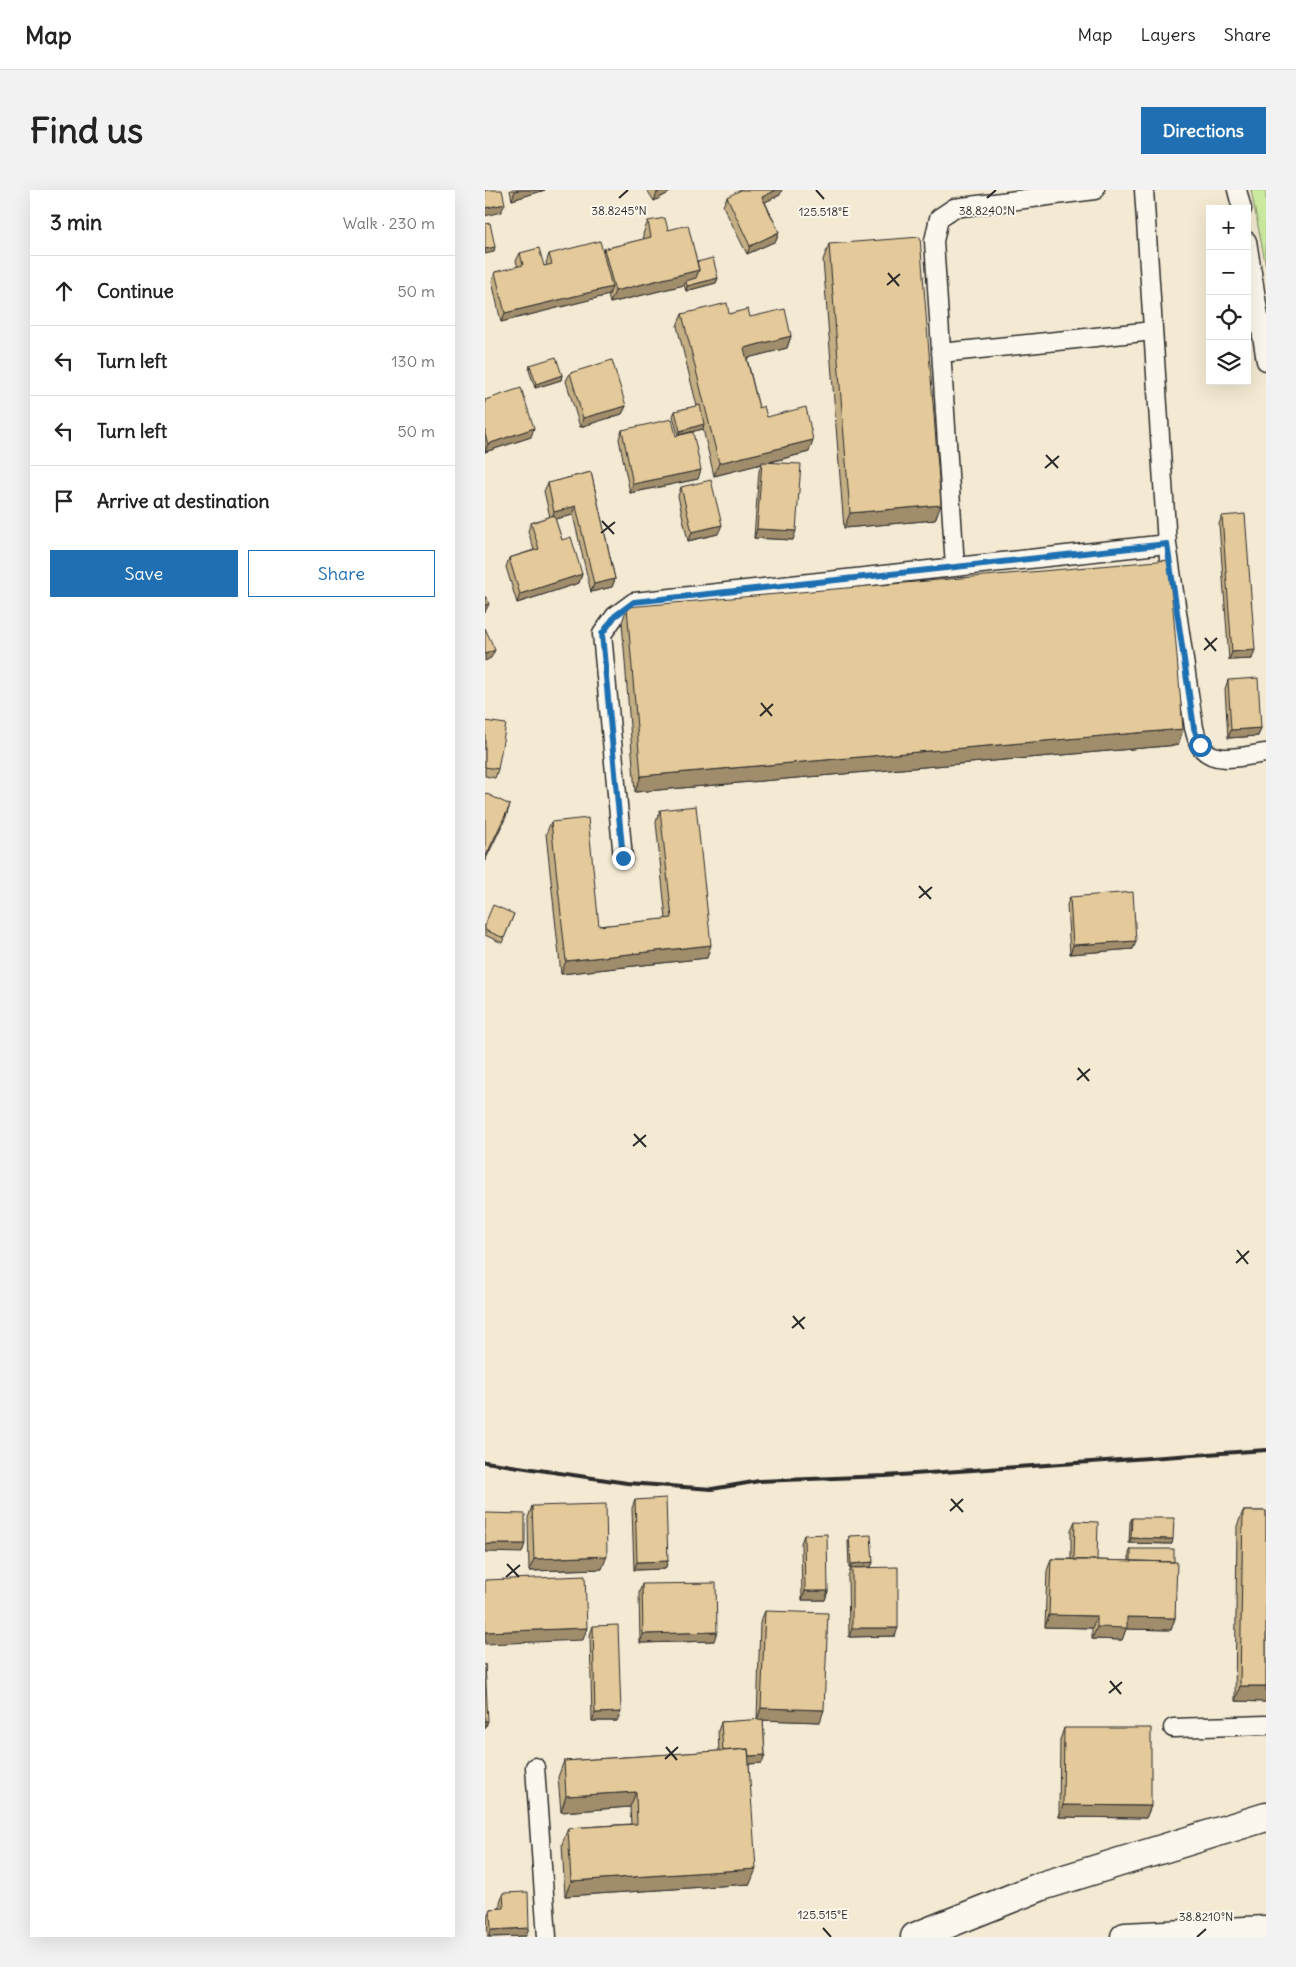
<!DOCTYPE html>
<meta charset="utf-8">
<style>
body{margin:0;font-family:Delius,sans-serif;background:#f2f2f2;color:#222}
.controls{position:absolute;right:15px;top:15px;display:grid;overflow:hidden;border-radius:0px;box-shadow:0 5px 20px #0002}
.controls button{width:45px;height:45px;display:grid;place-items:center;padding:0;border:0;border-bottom:1px solid #e0e0e0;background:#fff;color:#222;font:25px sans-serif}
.stop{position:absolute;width:15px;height:15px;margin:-11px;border:4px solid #1f6fb2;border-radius:50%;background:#fff}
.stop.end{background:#1f6fb2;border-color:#fff;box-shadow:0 1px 5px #0008}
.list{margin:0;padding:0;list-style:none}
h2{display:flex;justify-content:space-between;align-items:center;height:65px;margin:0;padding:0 20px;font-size:21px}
h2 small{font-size:16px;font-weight:400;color:#767676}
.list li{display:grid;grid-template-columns:32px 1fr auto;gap:15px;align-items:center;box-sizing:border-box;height:70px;padding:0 20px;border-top:1px solid #e0e0e0}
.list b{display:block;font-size:19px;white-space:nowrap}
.list em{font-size:16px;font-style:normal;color:#767676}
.actions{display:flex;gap:10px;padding:15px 20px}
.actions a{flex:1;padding:11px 0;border:1px solid #1f6fb2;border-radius:0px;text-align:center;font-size:18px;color:#1f6fb2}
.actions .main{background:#1f6fb2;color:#fff}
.icon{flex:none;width:28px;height:28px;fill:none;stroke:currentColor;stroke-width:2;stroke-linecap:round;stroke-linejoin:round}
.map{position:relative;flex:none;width:781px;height:1747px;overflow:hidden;border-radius:0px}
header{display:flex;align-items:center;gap:30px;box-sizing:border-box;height:70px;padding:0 25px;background:#fff;border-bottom:1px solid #e0e0e0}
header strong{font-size:24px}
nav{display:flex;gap:28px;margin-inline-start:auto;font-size:18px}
.intro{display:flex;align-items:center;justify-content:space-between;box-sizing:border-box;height:120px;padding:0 30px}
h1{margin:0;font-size:35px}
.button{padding:12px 22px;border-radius:0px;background:#1f6fb2;color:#fff;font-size:18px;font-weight:700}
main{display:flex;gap:30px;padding:0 30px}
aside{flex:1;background:#fff;border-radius:0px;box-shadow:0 5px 20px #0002}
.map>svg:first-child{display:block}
.green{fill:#cce9a0;stroke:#7c8a66}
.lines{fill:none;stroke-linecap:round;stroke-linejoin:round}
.service-casing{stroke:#2b2b2b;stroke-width:21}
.secondary-casing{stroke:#2b2b2b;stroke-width:31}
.trunk-casing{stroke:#2b2b2b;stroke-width:31}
.service{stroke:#fbf7ec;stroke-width:18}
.secondary{stroke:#fbf7ec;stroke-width:28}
.trunk{stroke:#fbf7ec;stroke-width:28}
.rail{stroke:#2b2b2b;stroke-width:4}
.wall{fill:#c4ae84;stroke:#2b2b2b}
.shaded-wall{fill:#a08d6c;stroke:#2b2b2b}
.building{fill:#e4ca9a;stroke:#2b2b2b}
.route{stroke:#1f6fb2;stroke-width:6}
.ticks{fill:none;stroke:#2b2b2b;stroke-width:2}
.ticks-label{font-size:12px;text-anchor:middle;fill:#2b2b2b;stroke:#fbf7ec;stroke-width:4;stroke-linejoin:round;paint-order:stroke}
</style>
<header>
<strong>Map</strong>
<nav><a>Map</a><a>Layers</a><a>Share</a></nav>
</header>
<div class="intro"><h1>Find us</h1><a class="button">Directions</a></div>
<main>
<aside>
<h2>3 min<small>Walk · 230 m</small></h2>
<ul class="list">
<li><svg class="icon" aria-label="ahead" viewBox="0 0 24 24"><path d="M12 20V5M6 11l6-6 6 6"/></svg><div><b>Continue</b></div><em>50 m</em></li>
<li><svg class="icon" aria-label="left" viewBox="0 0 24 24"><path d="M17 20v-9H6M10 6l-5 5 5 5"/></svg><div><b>Turn left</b></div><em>130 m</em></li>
<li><svg class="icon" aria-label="left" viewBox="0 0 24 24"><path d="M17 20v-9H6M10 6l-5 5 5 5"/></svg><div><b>Turn left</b></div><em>50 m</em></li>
<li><svg class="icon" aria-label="arrive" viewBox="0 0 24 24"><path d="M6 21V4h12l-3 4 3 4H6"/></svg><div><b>Arrive at destination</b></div></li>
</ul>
<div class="actions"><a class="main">Save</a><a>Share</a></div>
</aside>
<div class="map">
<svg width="781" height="1747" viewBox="0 0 781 1747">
<rect width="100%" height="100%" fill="#f4ead3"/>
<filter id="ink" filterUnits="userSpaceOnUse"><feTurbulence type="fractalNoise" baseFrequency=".02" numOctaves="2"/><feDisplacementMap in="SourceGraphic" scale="10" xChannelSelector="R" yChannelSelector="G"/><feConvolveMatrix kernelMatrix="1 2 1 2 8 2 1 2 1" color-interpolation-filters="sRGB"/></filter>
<g filter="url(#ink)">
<!-- green -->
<path class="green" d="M 766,0 L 781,0 L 781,77 Z"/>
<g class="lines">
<!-- service casing -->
<g class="service-casing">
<path id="service" d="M 659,0 L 682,354 L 709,538 C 711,544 712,552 716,557 C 730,576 761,565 781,563
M 752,0 L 757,19
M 762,51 L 781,171
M 456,163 L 668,141
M 470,377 L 449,51 L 454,28 L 469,18 L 610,0
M 138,668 L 117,444 L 130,426 L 149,412 L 682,354
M 688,1538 L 781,1535
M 50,1577 L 62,1747"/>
</g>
<!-- secondary casing -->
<g class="secondary-casing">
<path id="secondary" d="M 640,1747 L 781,1740"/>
</g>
<!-- trunk casing -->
<g class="trunk-casing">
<path id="trunk" d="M 430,1747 L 557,1696 L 781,1627"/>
</g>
<!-- service -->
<use href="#service" class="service"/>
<!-- secondary -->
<use href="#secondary" class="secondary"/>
<!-- trunk -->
<use href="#trunk" class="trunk"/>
<!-- rail -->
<path class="rail" d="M 0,1272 L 142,1293 L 227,1299 L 274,1291 L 400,1286 L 781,1260"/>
</g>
<!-- wall -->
<path class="wall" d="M 25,0 L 60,0 L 27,10 Z
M 162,0 L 189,0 L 169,11 Z
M 295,5 L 280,12 L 294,42 L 291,51 L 262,64 L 238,16 L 242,7 Z
M 163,31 L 183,40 L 212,72 L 233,88 L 231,93 L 201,101 L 199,95 L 125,113 L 123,105 L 16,132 L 7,91 L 10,82 L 33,77 L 31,71 L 35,63 L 59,76 L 62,75 L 61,73 L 64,64 L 118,62 L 119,59 L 159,49 L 158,44 Z
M 344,54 L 450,330 L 359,338 L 338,70 Z
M 197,124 L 244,124 L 265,127 L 306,146 L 302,158 L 262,168 L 274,218 L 282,227 L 324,262 L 282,273 L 308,350 L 269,348 L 274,281 L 276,274 L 229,286 L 218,239 L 193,245 L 188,226 L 190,221 L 212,216 L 192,136 Z
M 45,175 L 77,185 L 76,190 L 50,198 L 44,180 Z
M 85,183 L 141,216 L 137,224 L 95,237 L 81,191 Z
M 0,210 L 46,247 L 0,262 Z
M 137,240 L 191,246 L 213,289 L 145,303 L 134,249 Z
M 106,282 L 130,389 L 127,397 L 106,402 L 88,325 L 70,329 L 77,350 L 97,384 L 94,393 L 32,413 L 21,377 L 24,368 L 49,360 L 43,341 L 46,333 L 65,327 L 59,301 L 63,293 Z
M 196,297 L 233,344 L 203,351 L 193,306 Z
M 737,326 L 767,469 L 744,470 L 734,334 Z
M 142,417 L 698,539 L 693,555 L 150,602 L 137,432 Z
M 743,490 L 776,538 L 773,546 L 743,548 L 740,499 Z
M 0,531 L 13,579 L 10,588 L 0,586 Z
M 175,620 L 222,768 L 76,784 L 61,644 L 66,632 L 114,736 L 181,729 L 171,632 Z
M 585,707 L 651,751 L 648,759 L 585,764 L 582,715 Z
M 29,724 L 17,753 L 0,745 L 0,734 Z
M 150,1310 L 183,1371 L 180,1379 L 149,1380 L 147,1318 Z
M 47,1316 L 117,1379 L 44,1381 L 43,1328 Z
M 758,1321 L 781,1321 L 781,1512 L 750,1511 L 752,1336 Z
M 647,1328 L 687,1354 L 644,1353 L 645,1332 Z
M 590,1331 L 612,1370 L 644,1371 L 644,1363 L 646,1359 L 689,1372 L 690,1428 L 686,1440 L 641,1439 L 637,1450 L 607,1449 L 607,1438 L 560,1437 L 562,1381 L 566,1369 L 586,1369 L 586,1340 Z
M 319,1345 L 343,1401 L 340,1410 L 317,1410 L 316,1353 Z
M 364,1346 L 388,1372 L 386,1377 L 373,1378 L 410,1446 L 364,1447 L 363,1386 L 366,1378 L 364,1378 L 363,1351 Z
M 157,1394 L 229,1451 L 155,1453 L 154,1403 Z
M 280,1421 L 335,1532 L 278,1530 L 280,1565 L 277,1573 L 264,1574 L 265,1694 L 80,1706 L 77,1654 L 83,1638 L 146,1634 L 145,1617 L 76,1622 L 73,1587 L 79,1571 L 234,1561 L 233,1541 L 236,1532 L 272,1530 L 275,1433 Z
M 108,1436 L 132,1531 L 107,1531 L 105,1445 Z
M 579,1538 L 666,1616 L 661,1628 L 574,1627 L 575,1550 Z
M 18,1703 L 41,1746 L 3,1747 L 2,1727 L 5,1719 L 15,1718 L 15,1712 Z"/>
<!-- shaded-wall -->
<path class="shaded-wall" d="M 34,0 L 60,0 L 27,10 L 30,1 Z
M 177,0 L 189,0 L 169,11 L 172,3 Z
M 291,0 L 297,0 L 295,5 L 274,15 L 277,7 Z
M 20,14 L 16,22 L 0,26 L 0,18 Z
M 294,42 L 291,51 L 262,64 L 265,56 Z
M 10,57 L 9,62 L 0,64 L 0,59 Z
M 214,80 L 210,93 L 201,91 L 199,95 L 125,113 L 130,101 Z
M 233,88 L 231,93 L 201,101 L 202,96 Z
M 127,97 L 124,105 L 16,132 L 20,123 Z
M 306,146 L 302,158 L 255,170 L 259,158 Z
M 77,185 L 76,190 L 50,198 L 51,194 Z
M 141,216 L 137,224 L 95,237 L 98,228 Z
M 219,234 L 218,239 L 193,245 L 195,241 Z
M 49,238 L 46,247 L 0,262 L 3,254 Z
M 328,250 L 324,262 L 229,286 L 234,273 Z
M 216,280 L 213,289 L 145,303 L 148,294 Z
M 456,315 L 450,330 L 359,338 L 365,323 Z
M 91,316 L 88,325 L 66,330 L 69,322 Z
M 237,335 L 233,344 L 203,351 L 207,342 Z
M 272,339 L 311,341 L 308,350 L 269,348 Z
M 97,384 L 94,393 L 32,413 L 35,404 Z
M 130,389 L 127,397 L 106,402 L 109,394 Z
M 4,414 L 0,422 L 0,423 L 0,415 Z
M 10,460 L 6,468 L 0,471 L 0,464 Z
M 770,460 L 767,469 L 744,470 L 747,462 Z
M 776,538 L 773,546 L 743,548 L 746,540 Z
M 698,539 L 693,555 L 150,602 L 156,586 Z
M 25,615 L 21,627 L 0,671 L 0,668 Z
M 651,751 L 648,759 L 585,764 L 588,755 Z
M 226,755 L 222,768 L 76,784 L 81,771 Z
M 646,1348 L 688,1349 L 687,1354 L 644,1353 Z
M 0,1354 L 40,1354 L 37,1363 L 0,1362 Z
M 122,1366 L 117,1379 L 44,1381 L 49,1369 Z
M 183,1371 L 180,1379 L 149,1380 L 152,1372 Z
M 388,1372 L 386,1377 L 364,1378 L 366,1374 Z
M 320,1401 L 343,1401 L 340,1410 L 317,1410 Z
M 564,1425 L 612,1426 L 607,1438 L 560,1437 Z
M 642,1427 L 690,1428 L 686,1440 L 641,1439 L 637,1450 L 607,1449 L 612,1437 Z
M 102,1438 L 98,1450 L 0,1454 L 0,1442 Z
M 367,1438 L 413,1438 L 410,1446 L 364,1447 Z
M 232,1442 L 229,1451 L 155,1453 L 158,1444 Z
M 755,1496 L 781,1496 L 781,1512 L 750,1511 Z
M 276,1518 L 339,1520 L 335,1532 L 272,1530 Z
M 136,1522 L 132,1531 L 107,1531 L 110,1523 Z
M 0,1531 L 3,1531 L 0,1539 Z
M 280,1565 L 277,1573 L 235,1576 L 238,1568 Z
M 151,1602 L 145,1617 L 76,1622 L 81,1606 Z
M 578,1615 L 666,1616 L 661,1628 L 574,1627 Z
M 271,1679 L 265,1694 L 80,1706 L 86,1691 Z
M 44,1738 L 41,1746 L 4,1747 L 6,1740 Z"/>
<!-- building -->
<path class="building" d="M 0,0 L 17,0 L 20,14 L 0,18 Z
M 170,0 L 177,0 L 172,3 Z
M 256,0 L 291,0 L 277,7 L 294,42 L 265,56 L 242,7 Z
M 180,28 L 183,40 L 203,35 L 214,80 L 130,101 L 119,59 L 166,47 L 163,31 Z
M 5,33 L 10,57 L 0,59 L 0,34 Z
M 435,47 L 456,315 L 365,323 L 344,54 Z
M 115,51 L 127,97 L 20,123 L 10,82 L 38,75 L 35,63 L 54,58 L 59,76 L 67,74 L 64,64 Z
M 228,68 L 233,88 L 202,96 L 201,91 L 211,88 L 214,80 L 212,72 Z
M 242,113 L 244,124 L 263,119 L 265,127 L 300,119 L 306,146 L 259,158 L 274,218 L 279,216 L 282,227 L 321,217 L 328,250 L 234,273 L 197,124 Z
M 71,167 L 77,185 L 51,194 L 45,175 Z
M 127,170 L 141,216 L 98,228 L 85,183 Z
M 36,198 L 49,238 L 3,254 L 0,244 L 0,210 Z
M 215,215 L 219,234 L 195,241 L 190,221 Z
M 187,229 L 191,246 L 208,242 L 216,280 L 148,294 L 137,240 Z
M 277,272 L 316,274 L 311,341 L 272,339 Z
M 106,282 L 130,389 L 109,394 L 91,316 L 69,322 L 63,293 Z
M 226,290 L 237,335 L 207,342 L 196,297 Z
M 760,324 L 770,460 L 747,462 L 737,326 Z
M 69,325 L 77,350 L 86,347 L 97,384 L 35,404 L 24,368 L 54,359 L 46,333 Z
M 684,370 L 698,539 L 156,586 L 142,417 Z
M 0,406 L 4,414 L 0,415 Z
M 0,438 L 10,460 L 0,464 Z
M 773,488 L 776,538 L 746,540 L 743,490 Z
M 0,531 L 21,534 L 13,579 L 0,577 Z
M 0,603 L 25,615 L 0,668 Z
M 211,616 L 226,755 L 81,771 L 66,632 L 103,628 L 114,736 L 187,728 L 175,620 Z
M 648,702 L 651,751 L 588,755 L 585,707 Z
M 8,715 L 29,724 L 19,748 L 0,740 L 0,734 Z
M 181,1308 L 183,1371 L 152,1372 L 150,1310 Z
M 121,1314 L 122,1366 L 49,1369 L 47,1316 Z
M 758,1321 L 781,1321 L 781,1496 L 755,1496 Z
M 0,1323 L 40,1324 L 40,1354 L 0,1354 Z
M 647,1328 L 689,1328 L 688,1349 L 646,1348 Z
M 590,1331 L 613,1332 L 612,1370 L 589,1370 Z
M 342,1344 L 343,1401 L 320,1401 L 319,1345 Z
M 386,1345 L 388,1372 L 366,1374 L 364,1346 Z
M 646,1359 L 689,1359 L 689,1372 L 646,1371 Z
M 566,1369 L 692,1372 L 690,1428 L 642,1427 L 642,1438 L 612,1437 L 612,1426 L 564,1425 Z
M 413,1377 L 413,1438 L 367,1438 L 367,1378 Z
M 100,1386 L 102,1438 L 0,1442 L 0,1390 Z
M 231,1393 L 232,1442 L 158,1444 L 157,1394 Z
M 280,1421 L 343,1423 L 339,1520 L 276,1518 Z
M 133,1435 L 136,1522 L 110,1523 L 108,1436 Z
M 0,1474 L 3,1531 L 0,1531 Z
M 278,1529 L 280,1565 L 264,1566 L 263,1559 L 238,1561 L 236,1532 Z
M 579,1538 L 666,1538 L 666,1616 L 578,1615 Z
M 263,1559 L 271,1679 L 86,1691 L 83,1638 L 152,1634 L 151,1602 L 81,1606 L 79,1571 Z
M 43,1702 L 44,1738 L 6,1740 L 5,1719 L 19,1718 L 18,1703 Z"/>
</g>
<g class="lines" filter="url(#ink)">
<!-- route -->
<path class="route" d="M 138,668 L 117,444 L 130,426 L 149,412 L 682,354 L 709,538 L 715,555"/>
</g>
<!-- ticks -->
<path class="ticks" d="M 331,0 L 339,9M 134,8 L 143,0M 502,8 L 511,0M 403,83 L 414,96M 402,95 L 415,84M 561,265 L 573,278M 560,278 L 574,266M 117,331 L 129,344M 116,343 L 130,332M 720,448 L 731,461M 719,460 L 732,448M 276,513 L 287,526M 275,526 L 288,514M 434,696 L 446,709M 434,708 L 447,697M 593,878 L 604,891M 592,890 L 605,879M 149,944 L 161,957M 148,956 L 161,945M 752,1060 L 763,1074M 751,1073 L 764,1061M 308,1126 L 319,1139M 307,1138 L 320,1127M 466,1309 L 478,1322M 465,1321 L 478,1309M 22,1374 L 34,1387M 21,1387 L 35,1375M 625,1491 L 636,1504M 624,1503 L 637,1492M 181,1557 L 192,1570M 180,1569 L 193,1557M 338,1738 L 346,1747M 712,1747 L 721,1739"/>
<g class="ticks-label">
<text x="134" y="25">38.8245°N</text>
<text x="502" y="25">38.8240°N</text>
<text x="339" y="26">125.518°E</text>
<text x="338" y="1729">125.515°E</text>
<text x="721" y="1731">38.8210°N</text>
</g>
</svg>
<div class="controls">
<button>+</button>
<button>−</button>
<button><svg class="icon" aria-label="locate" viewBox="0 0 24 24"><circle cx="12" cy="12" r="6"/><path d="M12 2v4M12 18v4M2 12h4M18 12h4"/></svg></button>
<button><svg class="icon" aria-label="layers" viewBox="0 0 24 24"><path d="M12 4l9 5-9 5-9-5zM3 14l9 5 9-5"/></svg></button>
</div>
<div class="stop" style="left:715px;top:555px"></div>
<div class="stop end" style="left:138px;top:668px"></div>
</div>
</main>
